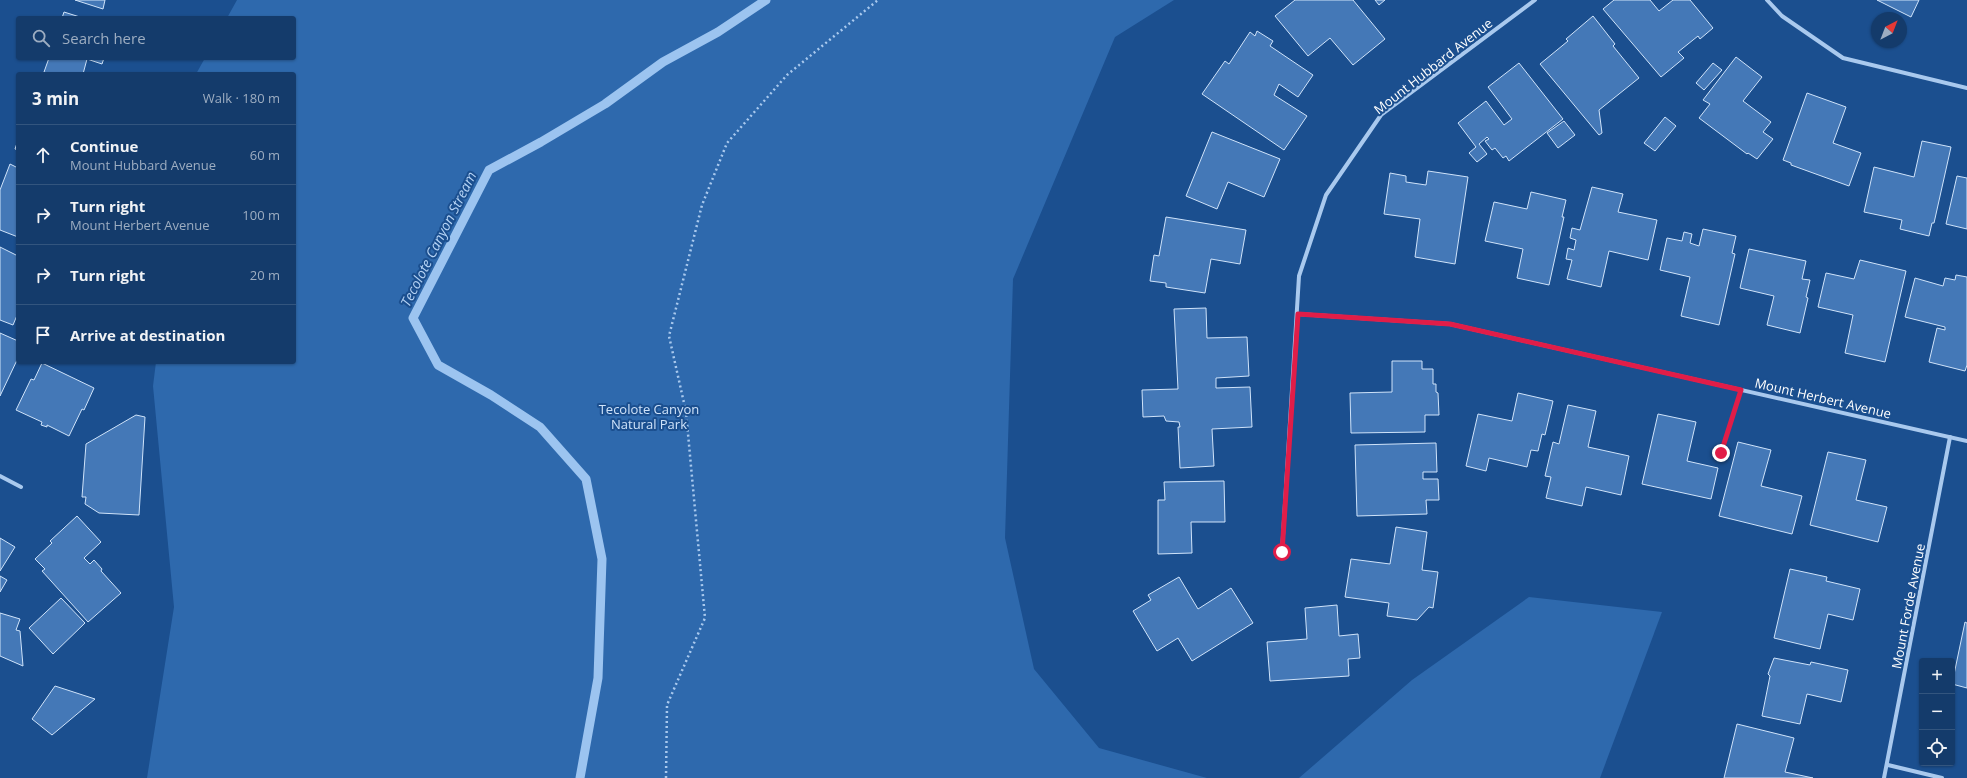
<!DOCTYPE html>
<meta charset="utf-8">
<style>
body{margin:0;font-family:"Open Sans",sans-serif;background:#1d4271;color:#f1f3f6}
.controls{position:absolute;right:12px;bottom:12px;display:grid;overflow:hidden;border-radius:4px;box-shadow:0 1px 3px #0004}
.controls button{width:36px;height:36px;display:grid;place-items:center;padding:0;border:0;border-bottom:1px solid #33557e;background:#143b6b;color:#f1f3f6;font:20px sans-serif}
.compass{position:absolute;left:1871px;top:12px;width:36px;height:36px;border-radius:50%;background:#143b6b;box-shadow:0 1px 3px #0004;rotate:42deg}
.stop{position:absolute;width:12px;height:12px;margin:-9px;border:3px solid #e11d48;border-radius:50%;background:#fff}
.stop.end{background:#e11d48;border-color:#fff;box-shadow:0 1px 4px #0008}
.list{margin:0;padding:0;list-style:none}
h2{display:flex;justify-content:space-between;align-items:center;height:52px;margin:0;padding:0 16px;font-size:17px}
h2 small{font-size:13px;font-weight:400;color:#9dadc1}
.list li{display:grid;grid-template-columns:26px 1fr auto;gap:12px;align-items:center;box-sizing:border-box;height:60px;padding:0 16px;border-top:1px solid #33557e}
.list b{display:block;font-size:15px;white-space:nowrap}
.list p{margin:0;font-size:13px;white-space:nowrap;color:#9dadc1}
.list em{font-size:13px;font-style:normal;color:#9dadc1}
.icon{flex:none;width:22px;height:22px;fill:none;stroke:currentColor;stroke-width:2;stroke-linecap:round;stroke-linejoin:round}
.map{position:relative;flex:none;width:1967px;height:778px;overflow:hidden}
.search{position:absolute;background:#143b6b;box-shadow:0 1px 3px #0004;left:16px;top:16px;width:280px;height:44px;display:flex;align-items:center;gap:10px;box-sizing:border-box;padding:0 14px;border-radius:4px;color:#9dadc1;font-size:15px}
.panel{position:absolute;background:#143b6b;box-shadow:0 1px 3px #0004;left:16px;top:72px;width:280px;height:292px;border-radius:4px}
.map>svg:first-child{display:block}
.green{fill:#2e69ad}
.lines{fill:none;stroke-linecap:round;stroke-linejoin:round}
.stream{stroke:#9cc4f0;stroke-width:9}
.building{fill:#4478b7;stroke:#cfe3fa}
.path{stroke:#a9c9ee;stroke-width:2.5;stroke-dasharray:2 3;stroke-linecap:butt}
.service{stroke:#a9c9ee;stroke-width:3}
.minor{stroke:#a9c9ee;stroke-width:4}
.route{stroke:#e11d48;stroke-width:5}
.labels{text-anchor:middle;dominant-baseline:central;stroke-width:4;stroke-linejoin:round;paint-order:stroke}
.street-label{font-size:13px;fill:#fff;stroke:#1b4f8f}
.park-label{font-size:13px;fill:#cfe3fa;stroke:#1b4f8f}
.water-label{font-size:14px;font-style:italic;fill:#b5d3f5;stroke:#1b4f8f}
</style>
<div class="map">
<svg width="1967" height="778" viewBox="0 0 1967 778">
<rect width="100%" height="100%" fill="#1b4f8f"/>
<g class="green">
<path d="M237 0H1174L1115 37 1013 279 1005 538 1034 669 1099 748 1207 778H147L174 607 153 386 156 362H294V74H196L205 58H294V18H227Z"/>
<path d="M1529 597 1662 612 1600 778H1299L1412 680Z"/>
</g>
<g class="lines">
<path class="stream" d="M580 778 598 678 602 559 586 479 540 427 491 395 438 365 413 318 489 170 541 142 605 104 663 62 718 32 766 0"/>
</g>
<g class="building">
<path d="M75 0H105L103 9Z"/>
<path d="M1295 0H1353L1385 39 1353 65 1330 38 1308 56 1275 16Z"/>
<path d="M1375 0H1385L1379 5Z"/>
<path d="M1614 0H1650L1659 11 1673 0H1690L1713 28 1700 39 1698 36 1678 52 1684 58 1661 77 1603 9Z"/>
<path d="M1877 0H1919L1911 17Z"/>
<path d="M64 12 83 18H62Z"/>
<path d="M1593 16 1615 44 1613 46 1639 78 1599 110 1602 133 1599 135 1540 64 1568 41 1566 39Z"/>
<path d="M1257 31 1273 41 1270 46 1313 75 1298 97 1279 84 1274 95 1307 116 1284 150 1202 94 1225 61 1229 64 1250 32 1255 36Z"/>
<path d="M1736 57 1762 77 1743 101 1771 122 1763 132 1773 139 1757 159 1748 153 1747 154 1699 118 1710 104 1703 100Z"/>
<path d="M49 58H104L102 64 87 59 83 74H51L44 72Z"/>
<path d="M1519 63 1563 119 1509 161 1506 156 1503 158 1495 148 1492 150 1485 141 1489 139 1487 137 1479 144 1487 154 1477 162 1469 153 1476 147 1458 123 1486 101 1504 125 1512 119 1488 87Z"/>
<path d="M1713 63 1722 70 1704 90 1696 83Z"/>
<path d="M1807 93 1846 107 1833 143 1861 153 1849 186 1791 165V163L1783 160Z"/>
<path d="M1665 117 1676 126 1655 151 1644 143Z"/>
<path d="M1564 121 1575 135 1558 148 1547 133Z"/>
<path d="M1212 132 1280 159 1264 197 1228 182 1217 209 1186 196Z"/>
<path d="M18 140V150L15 149Z"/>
<path d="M1922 141 1951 147 1934 223H1932L1929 236 1900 229 1902 220 1864 212 1874 167 1914 177Z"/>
<path d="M10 164 18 168V237L0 230V190Z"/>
<path d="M1428 171 1468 177 1455 264 1415 257 1420 219 1384 214 1390 173 1406 176V182L1426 185Z"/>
<path d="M1957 176 1967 178V229L1946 224Z"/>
<path d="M1592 187 1623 194 1618 212 1657 220 1648 260 1609 251 1601 287 1567 279 1572 260 1566 259 1568 248 1574 250 1576 240 1570 238 1572 228 1580 230Z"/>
<path d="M1531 192 1566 200 1562 217H1564L1549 285 1517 278 1523 249 1485 241 1494 202 1527 209Z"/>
<path d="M1166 217 1246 230 1240 264 1211 259 1205 293 1166 287V283L1150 281 1154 255 1159 256Z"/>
<path d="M1703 229 1736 236 1732 253 1735 254 1719 325 1681 316 1690 277 1660 270 1667 238 1682 241 1684 232 1692 234 1690 243 1699 246Z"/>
<path d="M0 247 18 256V313L13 325 0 320Z"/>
<path d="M1749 249 1806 261 1802 279 1810 280 1806 297 1808 298 1800 333 1767 325 1774 296 1740 288Z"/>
<path d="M1860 260 1906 271 1885 362 1845 353 1853 315 1818 307 1826 273 1854 279Z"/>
<path d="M1956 275 1967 277V365L1965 371 1929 362 1937 328 1945 330V327L1905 317 1915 278 1943 286 1945 278 1955 280Z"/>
<path d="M1206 308 1207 338 1247 337 1249 376 1216 378V388L1250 387 1252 427 1212 429 1214 466 1180 468 1178 427H1180L1179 422 1166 421 1164 416 1143 417 1142 390 1178 389 1174 309Z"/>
<path d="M0 333 18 341V358L0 396Z"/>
<path d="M1392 361H1422V369H1433V384H1436V392L1438 393 1439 415H1425V432L1351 433 1350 393 1392 392Z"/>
<path d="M42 363 94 388 84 410 82 409 69 436 47 425V427L41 425 42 422 16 410 31 379 34 380Z"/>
<path d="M1518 393 1553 401 1545 435 1542 434 1538 451 1531 450 1527 467 1489 458 1486 471 1466 466 1478 414 1512 421Z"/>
<path d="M1568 405 1596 411 1588 447 1629 456 1621 495 1586 487 1582 506 1546 498 1551 477 1545 476 1553 442 1559 444Z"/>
<path d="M1658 414 1696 422 1687 461 1718 468 1711 499 1642 484Z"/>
<path d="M136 415 145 417 139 515 99 513 85 504 86 497H82L86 444Z"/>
<path d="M1738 442 1771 450 1761 486 1802 496 1792 534 1719 516Z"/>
<path d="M1436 443 1437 472H1423V479H1438L1439 500H1426L1427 514 1357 516 1355 445Z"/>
<path d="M1828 452 1866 460 1856 500 1887 507 1878 542 1810 525Z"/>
<path d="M1224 481 1225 522H1191L1192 553 1158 554V500H1165L1164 482Z"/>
<path d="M77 516 101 542 84 558 90 564 94 560 102 569 101 571 121 593 88 622 42 571 45 569 35 559 52 543 50 541Z"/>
<path d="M1396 527 1427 532 1422 570 1438 572 1433 608 1429 607 1417 620 1387 616 1389 603 1345 597 1351 559 1390 564Z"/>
<path d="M0 538 15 547 0 571Z"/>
<path d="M1790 569 1827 577 1826 581 1860 589 1853 620 1828 614 1820 649 1774 638Z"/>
<path d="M0 576 7 580 0 592Z"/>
<path d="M1179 577 1198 609 1231 588 1253 623 1192 661 1178 638 1157 651 1133 611 1151 600 1148 595Z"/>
<path d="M61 598 85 623 53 654 29 628Z"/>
<path d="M1337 605 1339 636 1358 634 1360 658 1348 659 1349 676 1270 681 1267 642 1307 639 1305 608Z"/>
<path d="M0 613 20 619 16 630 20 631 23 666 0 656Z"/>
<path d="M1965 622 1967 623V688L1952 684Z"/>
<path d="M1774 658 1810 665 1811 662 1848 670 1841 702 1807 694 1800 724 1762 716 1770 676 1768 674Z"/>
<path d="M55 686 95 699 52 735 32 719Z"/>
<path d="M1737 724 1794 738 1785 772 1813 778H1724Z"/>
</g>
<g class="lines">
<path class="path" d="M666 778 667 705 705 618 686 412 669 336 702 205 727 143 787 75 878 0"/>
<path class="service" d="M1721 453 1741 390"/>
<g class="minor">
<path d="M1767 0 1782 16 1843 58 1967 88"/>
<path d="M1298 314 1450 324 1967 441"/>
<path d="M0 476 21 487"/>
<path d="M1282 552 1299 276 1326 195 1381 115 1535 0"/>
<path d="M1888 765 1942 778"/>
<path d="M1884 778 1950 437"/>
</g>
</g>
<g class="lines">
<path class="route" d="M1282 552 1298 314 1450 324 1741 390 1721 453"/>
</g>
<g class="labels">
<g class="street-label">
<text transform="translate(1433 66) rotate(-38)">Mount Hubbard Avenue</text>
<text transform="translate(1823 398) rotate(13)">Mount Herbert Avenue</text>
<text transform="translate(1908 606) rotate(-79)">Mount Forde Avenue</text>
</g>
<g class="park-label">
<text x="649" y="409">Tecolote Canyon<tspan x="649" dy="15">Natural Park</tspan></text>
</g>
<g class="water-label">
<text transform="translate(438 239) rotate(-63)">Tecolote Canyon Stream</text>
</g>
</g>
</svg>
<div class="controls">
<button>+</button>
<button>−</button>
<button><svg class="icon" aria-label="locate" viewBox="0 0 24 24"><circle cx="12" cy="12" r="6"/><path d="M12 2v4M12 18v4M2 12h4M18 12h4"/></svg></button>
</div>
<svg class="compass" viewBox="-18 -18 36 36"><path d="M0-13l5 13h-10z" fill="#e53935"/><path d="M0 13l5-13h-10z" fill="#9dadc1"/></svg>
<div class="stop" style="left:1282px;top:552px"></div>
<div class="stop end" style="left:1721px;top:453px"></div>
<div class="search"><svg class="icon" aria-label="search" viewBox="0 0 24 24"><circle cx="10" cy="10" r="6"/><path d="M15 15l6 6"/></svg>Search here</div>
<section class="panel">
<h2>3 min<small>Walk · 180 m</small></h2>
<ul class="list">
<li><svg class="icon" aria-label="ahead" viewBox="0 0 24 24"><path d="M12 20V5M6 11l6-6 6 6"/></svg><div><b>Continue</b><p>Mount Hubbard Avenue</p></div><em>60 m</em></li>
<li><svg class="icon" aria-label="right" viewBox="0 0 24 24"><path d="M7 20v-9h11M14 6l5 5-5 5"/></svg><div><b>Turn right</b><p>Mount Herbert Avenue</p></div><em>100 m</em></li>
<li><svg class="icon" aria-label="right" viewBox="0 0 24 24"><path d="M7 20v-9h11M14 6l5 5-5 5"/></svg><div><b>Turn right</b></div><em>20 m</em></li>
<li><svg class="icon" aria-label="arrive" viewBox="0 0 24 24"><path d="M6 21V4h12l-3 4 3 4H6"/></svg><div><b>Arrive at destination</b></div></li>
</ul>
</section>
</div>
